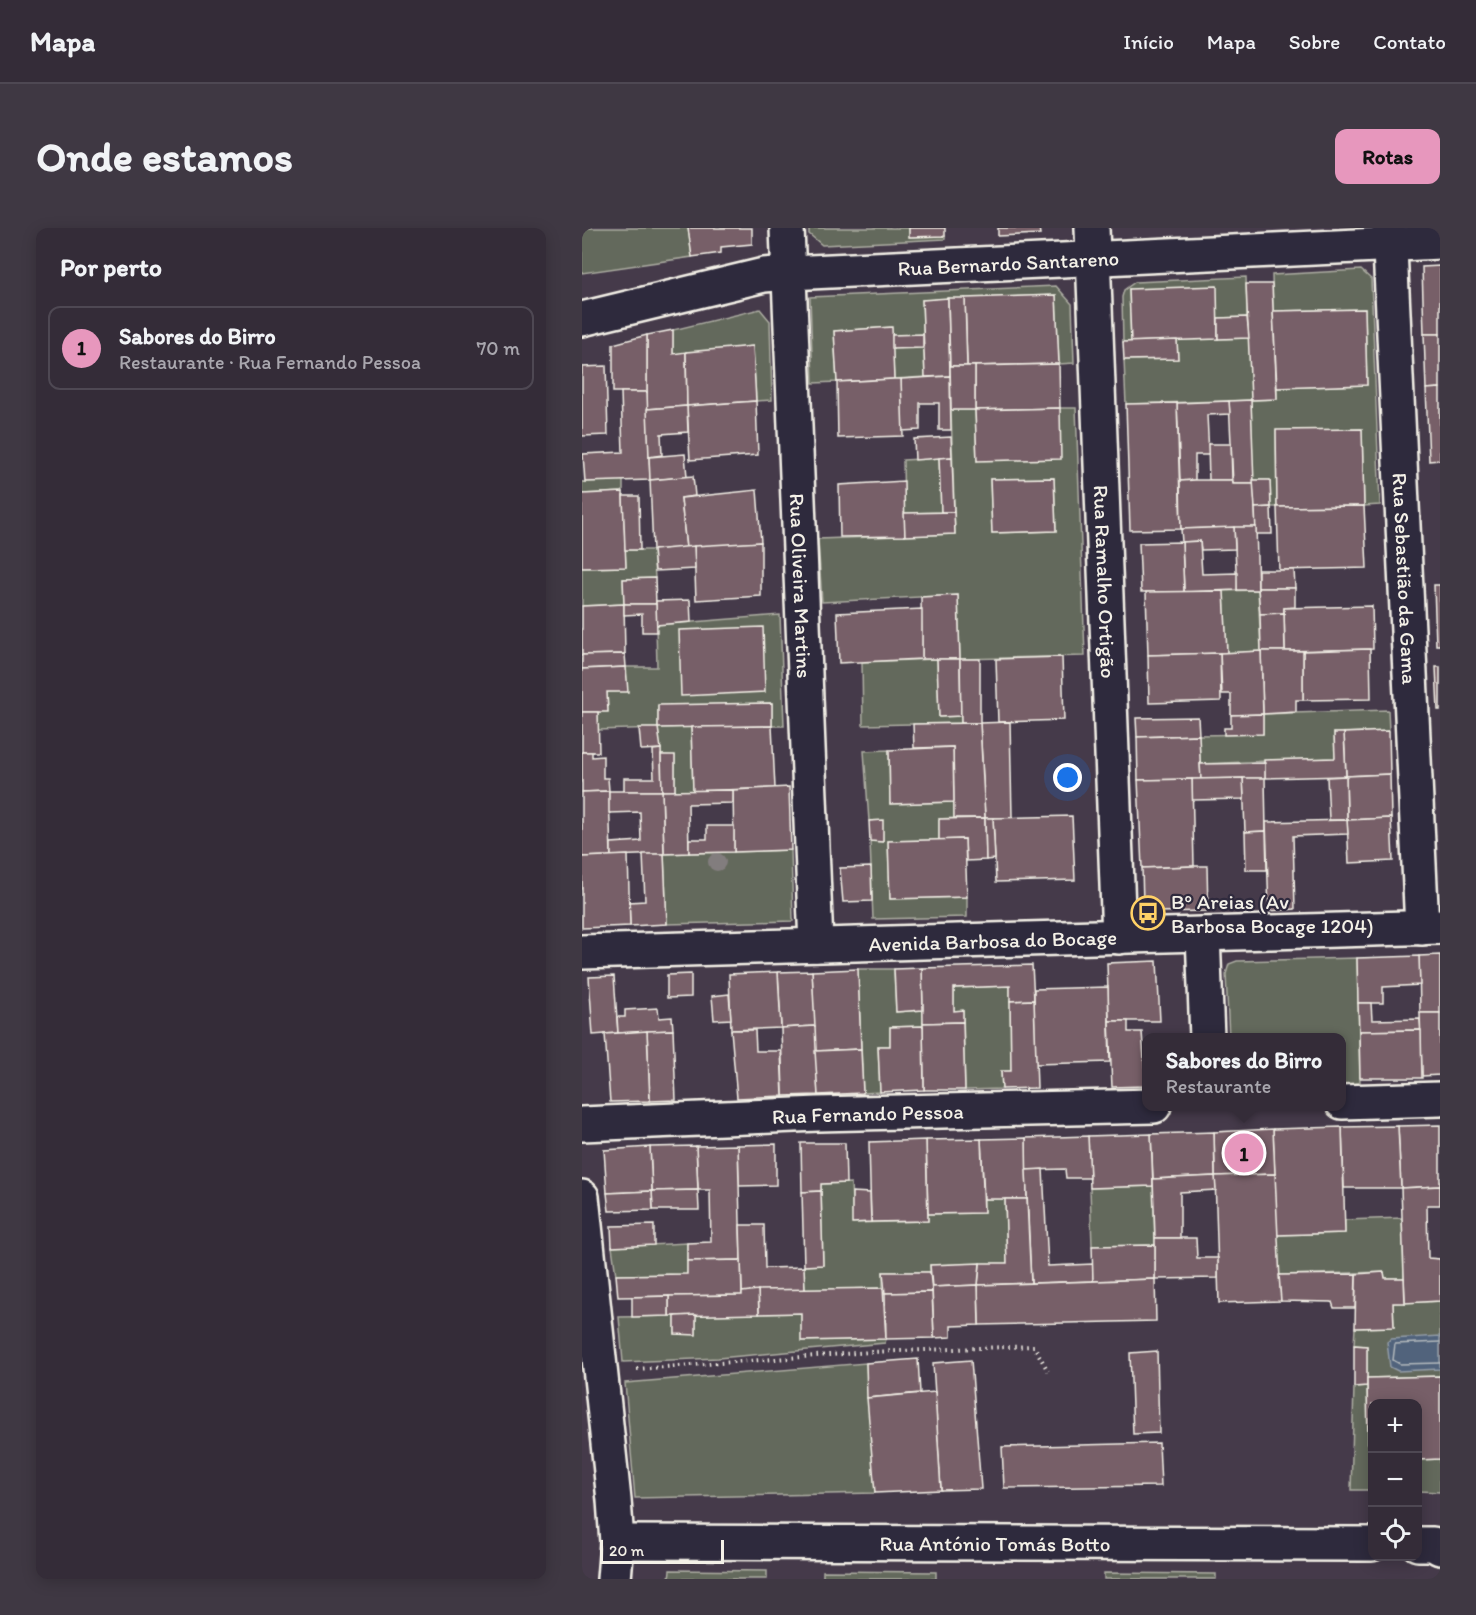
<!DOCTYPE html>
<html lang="pt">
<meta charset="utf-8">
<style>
body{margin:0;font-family:Itim,sans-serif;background:#3f3843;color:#f1f3f6}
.controls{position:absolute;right:18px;bottom:18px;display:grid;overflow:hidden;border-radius:12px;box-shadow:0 3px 15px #0003}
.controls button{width:54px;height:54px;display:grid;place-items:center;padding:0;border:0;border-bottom:2px solid #4e4853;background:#342c38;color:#f1f3f6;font:30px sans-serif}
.scale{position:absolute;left:18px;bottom:15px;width:124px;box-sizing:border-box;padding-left:6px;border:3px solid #f4f1e8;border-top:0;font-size:16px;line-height:21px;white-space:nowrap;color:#f4f1e8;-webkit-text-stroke:4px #2f2a3d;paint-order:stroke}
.you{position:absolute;left:486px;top:550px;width:21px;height:21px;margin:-15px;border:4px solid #fff;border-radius:50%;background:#1a73e8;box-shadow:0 0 0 9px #1a73e833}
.badge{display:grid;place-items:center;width:39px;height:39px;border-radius:50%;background:#e797bd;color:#111;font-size:20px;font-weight:700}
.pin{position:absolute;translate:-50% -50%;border:3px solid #fff;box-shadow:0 2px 6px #0006}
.popup{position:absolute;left:560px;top:805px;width:204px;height:78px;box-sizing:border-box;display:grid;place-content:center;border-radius:12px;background:#342c38;filter:drop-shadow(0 2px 4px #0005);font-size:20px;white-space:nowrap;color:#a9a7ae}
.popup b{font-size:22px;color:#f1f3f6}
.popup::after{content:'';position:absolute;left:50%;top:100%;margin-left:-12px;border:12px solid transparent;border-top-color:#342c38}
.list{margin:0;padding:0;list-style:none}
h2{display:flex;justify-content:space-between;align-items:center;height:78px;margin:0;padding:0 24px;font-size:26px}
h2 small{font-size:20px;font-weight:400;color:#a9a7ae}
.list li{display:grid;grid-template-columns:39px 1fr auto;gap:18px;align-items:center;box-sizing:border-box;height:84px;margin:0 12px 12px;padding:0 12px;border:2px solid #4e4853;border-radius:12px}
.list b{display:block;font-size:22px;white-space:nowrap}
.list p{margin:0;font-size:20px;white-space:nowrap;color:#a9a7ae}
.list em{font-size:20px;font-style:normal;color:#a9a7ae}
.icon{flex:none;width:33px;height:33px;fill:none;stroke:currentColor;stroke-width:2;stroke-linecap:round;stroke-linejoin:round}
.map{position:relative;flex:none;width:858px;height:1351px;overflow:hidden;border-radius:12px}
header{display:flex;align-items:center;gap:36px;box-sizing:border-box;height:84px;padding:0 30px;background:#342c38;border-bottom:2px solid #4e4853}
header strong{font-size:28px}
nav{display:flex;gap:33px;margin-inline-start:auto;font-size:21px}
.intro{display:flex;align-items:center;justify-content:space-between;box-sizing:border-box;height:144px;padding:0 36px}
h1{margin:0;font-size:42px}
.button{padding:15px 27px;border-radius:12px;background:#e797bd;color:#111;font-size:21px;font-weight:700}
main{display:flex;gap:36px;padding:0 36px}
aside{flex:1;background:#342c38;border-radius:12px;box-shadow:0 3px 15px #0003}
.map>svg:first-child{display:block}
.green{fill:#64695b;stroke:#acada2;stroke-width:1.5;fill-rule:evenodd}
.water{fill:#51647c;stroke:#929ca7;stroke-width:1.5}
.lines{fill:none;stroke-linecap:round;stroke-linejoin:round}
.shore{stroke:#b3b9bd;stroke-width:1.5}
.building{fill:#775f67;stroke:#f4f1e8;stroke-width:1.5}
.minor-casing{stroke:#f4f1e8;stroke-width:38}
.path{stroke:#f4f1e8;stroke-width:4;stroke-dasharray:1.5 4.5;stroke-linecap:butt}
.minor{stroke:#2f2a3d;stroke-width:33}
.tree{fill:#827d7e}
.labels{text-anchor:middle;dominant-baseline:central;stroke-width:4.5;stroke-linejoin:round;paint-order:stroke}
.street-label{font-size:21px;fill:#f4f1e8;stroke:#2f2a3d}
.poi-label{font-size:21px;fill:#f4f1e8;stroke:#2f2a3d;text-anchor:start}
</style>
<header>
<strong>Mapa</strong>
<nav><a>Início</a><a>Mapa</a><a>Sobre</a><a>Contato</a></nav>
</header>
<div class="intro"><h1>Onde estamos</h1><a class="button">Rotas</a></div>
<main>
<aside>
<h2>Por perto<small></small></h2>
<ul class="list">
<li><span class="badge">1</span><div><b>Sabores do Birro</b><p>Restaurante · Rua Fernando Pessoa</p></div><em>70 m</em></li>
</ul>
</aside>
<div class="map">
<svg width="858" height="1351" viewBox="0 0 858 1351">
<rect width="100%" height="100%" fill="#453a4a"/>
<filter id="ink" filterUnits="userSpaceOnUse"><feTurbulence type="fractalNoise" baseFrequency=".0167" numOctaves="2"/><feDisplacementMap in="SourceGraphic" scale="12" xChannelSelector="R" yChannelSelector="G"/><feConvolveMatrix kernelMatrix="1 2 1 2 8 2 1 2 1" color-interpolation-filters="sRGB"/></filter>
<g filter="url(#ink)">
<g class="green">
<path d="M0 0H106L110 29 0 45Z"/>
<path d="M227 0H327L328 9 363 8V11L240 17 227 6Z"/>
<path d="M779 42 789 51 798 277 782 278 780 201 694 203 695 279H689L688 252H671L669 172 544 176 542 132 596 131 595 112 667 110 670 172 695 171V160L785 157 783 81 691 83 690 47Z"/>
<path d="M664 49 665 89 636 90 547 61 549 114H541L540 69 542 62 553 54Z"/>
<path d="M474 58 490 76 492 135 477 136 474 67 340 72 343 149 312 151 309 99 252 103 255 154 231 155 228 69Z"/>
<path d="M178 81 188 93 190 172 174 173 171 118 91 126V102Z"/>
<path d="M478 180H494L503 428 378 431 376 367 240 374 236 311 373 306 369 182H393L395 233ZM472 250 474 303 410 305 408 251Z"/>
<path d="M357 230 359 284 322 285 321 232Z"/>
<path d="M41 252V264L0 266V254Z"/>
<path d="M43 322H71L73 350 41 351 42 376 0 378V340L44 339Z"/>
<path d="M676 362 679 423 645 425 642 363Z"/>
<path d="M198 387 202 498H190V475L76 478V500L109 499 111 563H93V528L79 527 76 500 16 502V484L26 483 25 464 45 463 44 439H75L74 397Z"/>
<path d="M355 431 357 489 379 488V495L281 497 280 434Z"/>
<path d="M806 482 807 503 752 505 753 530 618 536 617 507 681 506V486Z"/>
<path d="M307 522 308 576 372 574V590L357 591V612L306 613 308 671 385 669V689L291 691 288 613 301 614 300 593H287L282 523Z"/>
<path d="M209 622 211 693 85 696 82 626Z"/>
<path d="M775 730 778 856H760V810L647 809 644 746 647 736 655 733Z"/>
<path d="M276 741H312L314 784 341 782V798L308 799V818H296L298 864 281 865Z"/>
<path d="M428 758 429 843 419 844 420 861 383 862 381 783H372V760Z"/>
<path d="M269 955 271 995 346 993V986L402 985V971H423L425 1035 348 1037V1044H301V1060L223 1062 222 1038 241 1037 239 956Z"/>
<path d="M571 958 573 1017 510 1018 508 960Z"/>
<path d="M820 990 822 1050H803L802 1044 697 1047 695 1007 763 1005V992Z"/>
<path d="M105 1015V1046L34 1047 30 1019Z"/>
<path d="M858 1073V1148L785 1150V1118L772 1117 773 1100 812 1099 811 1075Z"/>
<path d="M219 1085 220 1113 304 1111 303 1115 136 1130 41 1134 37 1089 93 1088V1106H114V1087Z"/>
<path d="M284 1135 293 1265 53 1270 43 1155Z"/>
<path d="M785 1158 786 1215H790V1262H769L772 1159Z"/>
<path d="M858 1231V1264L836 1263V1232Z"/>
<path d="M88 1342 185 1343V1351H87Z"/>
<path d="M241 1343 354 1344V1351H241Z"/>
<path d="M522 1345 634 1346V1351H522Z"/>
</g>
<path class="water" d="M858 1108V1141L816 1143 808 1139 805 1114 809 1111Z"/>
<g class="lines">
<path class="shore" d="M858 1114 813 1116 811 1132 818 1136 858 1135"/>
</g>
<g class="building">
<path d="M106 0H170V16L139 19V25L110 29Z"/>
<path d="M327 0H363V8L327 9Z"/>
<path d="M416 0H457L458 6 416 8Z"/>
<path d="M858 38V106H842L840 39Z"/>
<path d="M664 56H690L695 171 669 172Z"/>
<path d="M635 58 636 111 549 114 547 61Z"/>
<path d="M474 67 477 136 385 138 383 70Z"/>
<path d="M366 70 368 148 343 149 340 72Z"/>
<path d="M366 70H383L385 138H368Z"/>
<path d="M783 81 785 157 695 160 691 83Z"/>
<path d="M665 89 667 110 636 111V90Z"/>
<path d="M310 99 312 151 255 154 252 103Z"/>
<path d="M91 102V126L104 124 105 178 65 181V107Z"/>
<path d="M341 106V120L310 121V107Z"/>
<path d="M842 106H858V160L844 161Z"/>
<path d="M65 107V164H31V116Z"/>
<path d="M595 112 596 131 542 132 541 114Z"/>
<path d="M171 118 174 173 105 178 104 124Z"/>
<path d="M477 136 478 180 393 182V138Z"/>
<path d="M24 138 26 207 0 208V139Z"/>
<path d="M368 138H393V182H369Z"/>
<path d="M368 148 369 202H357V175H338V202L320 203 319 151Z"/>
<path d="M312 151H319L321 208 256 210 255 154Z"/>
<path d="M858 160V232L847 233 844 161Z"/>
<path d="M39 164H65L68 252 3 254 1 226 41 224Z"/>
<path d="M669 172 672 256H651L647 173Z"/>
<path d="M174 173 176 227 108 232 105 178Z"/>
<path d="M647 173 648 186 625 187 627 227H613V252L598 253 595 175Z"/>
<path d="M595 175 599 301 548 302 544 176Z"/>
<path d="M105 178 106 204 79 206 80 227 67 229 65 181Z"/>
<path d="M478 180 479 231 395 233 393 182Z"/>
<path d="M780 201 782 278 695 279 694 202Z"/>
<path d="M369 209 370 229 333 232 332 211Z"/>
<path d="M626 216H649L650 252H627Z"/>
<path d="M103 226 105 249 68 252 67 229Z"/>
<path d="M370 229 372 284H359L357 230Z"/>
<path d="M111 248 113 268 99 270 104 320 71 322 68 252Z"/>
<path d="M472 250 474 303 410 305 408 251Z"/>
<path d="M613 252H650L651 256H672L674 299 599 301 598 253Z"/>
<path d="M671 252H688L689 279 673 280Z"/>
<path d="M322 253 323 308 258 309 257 257Z"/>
<path d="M175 262 179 314 104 320 99 270Z"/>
<path d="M41 264 44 339 0 340V266Z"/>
<path d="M41 268H57L58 322H43Z"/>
<path d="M782 278 785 340 697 342 695 279Z"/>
<path d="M689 279 690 306H674L673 280Z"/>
<path d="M372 284 373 306 323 308 322 285Z"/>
<path d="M652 299H674L676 362H655Z"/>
<path d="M652 299 653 321 619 322 618 313 600 314 599 301Z"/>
<path d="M618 313 620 346 655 345V362L602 364 600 314Z"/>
<path d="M179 314V368L114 372 112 318Z"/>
<path d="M600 314 602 364H559L557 315Z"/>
<path d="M112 318 113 341 73 343 71 322Z"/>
<path d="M676 342H712L713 360H676Z"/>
<path d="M73 350 74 376H42L41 351Z"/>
<path d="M852 357H858V417H854Z"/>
<path d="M676 360H713V379L702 380V385L678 386Z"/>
<path d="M642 363 645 425 566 427 564 364Z"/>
<path d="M376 367 378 431H340L339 369Z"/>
<path d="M108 372 109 394 74 397V373Z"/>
<path d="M42 376 43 426 0 427V378Z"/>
<path d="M42 376H74L75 404H60V386L42 387Z"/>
<path d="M790 378 791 421 703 423 702 380Z"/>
<path d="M340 381V431L257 435 255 385Z"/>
<path d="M702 385 703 423H679L678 386Z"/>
<path d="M181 399 183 464 99 468 97 402Z"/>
<path d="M788 421 789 471 721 472V423Z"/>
<path d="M679 423H721V472H714V484L681 486Z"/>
<path d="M679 423 681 486 649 487V466H640L638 425Z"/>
<path d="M638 425 639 473 567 475 566 427Z"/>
<path d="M43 426 44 439 0 441V427Z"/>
<path d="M480 429 482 492 416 494 414 431Z"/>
<path d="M355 431H378L379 488 357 489Z"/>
<path d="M378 431H398V495H379Z"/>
<path d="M44 439 46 464H25L26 484H0V441Z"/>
<path d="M854 439H858V482H856Z"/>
<path d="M190 475V498L76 500V477Z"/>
<path d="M0 484H16L17 524H0Z"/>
<path d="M681 486V506L642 507V500H649V487Z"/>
<path d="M616 489 617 507 555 509 554 490Z"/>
<path d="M428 494 430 590H403L398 495Z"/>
<path d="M398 495 403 590H372L371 519 332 520 331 496Z"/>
<path d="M190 498 193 560 111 563 109 499Z"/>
<path d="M57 500H76L79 521 59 522Z"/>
<path d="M807 503 808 546 764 548 762 505Z"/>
<path d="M752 505H762L764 548 683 550 682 532 753 530Z"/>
<path d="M617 507 619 551 556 552 555 509Z"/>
<path d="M371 519 372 574 308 576 307 522Z"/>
<path d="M79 521 80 563H42V550H72L71 522Z"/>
<path d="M0 524H10V529L21 528V550H26L27 563 0 564Z"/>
<path d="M79 527H93V563H80Z"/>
<path d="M683 535V550L619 551 618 536Z"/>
<path d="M808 546 809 590 765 592 764 548Z"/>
<path d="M764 548 765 592H747L745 549Z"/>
<path d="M661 550H683L684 603 663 604Z"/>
<path d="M661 550 662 571 610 572V551Z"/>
<path d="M610 551 612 638 560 640 556 552Z"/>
<path d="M207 559 209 622 152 624 151 562Z"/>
<path d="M151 562V575L106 576 107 625 82 626 80 563Z"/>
<path d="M27 563 29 628 0 629V564Z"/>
<path d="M27 563H80L82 626 29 628V615L59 613 58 584 27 585Z"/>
<path d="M490 588 493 652 414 654 411 590Z"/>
<path d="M403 590 404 632 384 633 383 611 357 612V591Z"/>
<path d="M403 590H411L413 631 404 632Z"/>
<path d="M809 590 811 633 767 635 765 592Z"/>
<path d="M301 592V614L288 613 287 593Z"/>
<path d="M765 592 766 606 711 608 713 681 687 683 684 594Z"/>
<path d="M125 598H152V624L107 625V611H125Z"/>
<path d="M684 603 685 642H664L663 604Z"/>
<path d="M383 611 385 669 308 671 306 613Z"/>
<path d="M61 626H82L85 696 48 698 47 674 63 673Z"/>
<path d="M46 627 48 698 0 700V629Z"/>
<path d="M612 638H625L626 683 573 684 561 674 560 640Z"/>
<path d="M289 639 290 673 261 674 258 640Z"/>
<path d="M858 727V785H838L837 728Z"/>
<path d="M837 728 838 757 801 759V775H776L775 730Z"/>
<path d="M575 733 578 793H527L525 735Z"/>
<path d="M450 737 452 772 428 773V758L372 760V783L381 782V794L341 795 340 740Z"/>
<path d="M340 740 341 782 314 784 312 741Z"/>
<path d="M276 741 279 821 233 823 230 743Z"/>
<path d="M230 743 233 798 199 800 196 744Z"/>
<path d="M196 744 199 800 149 802 147 746Z"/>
<path d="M109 746V769L85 770V747Z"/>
<path d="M32 748 36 805 11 807 7 749Z"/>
<path d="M526 759 528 834 453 836 452 761Z"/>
<path d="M147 766 149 791 132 792 130 768Z"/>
<path d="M452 772 455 860 420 861 419 843H429L428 773Z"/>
<path d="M776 775H789L790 792 838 791 839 802 777 803Z"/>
<path d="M76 780 77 790 90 789 91 802 36 805 35 789H43V782Z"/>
<path d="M838 785H858V847L840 848Z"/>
<path d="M527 793H546V804H560L564 858 530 859Z"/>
<path d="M381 794 383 862H342L341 795Z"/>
<path d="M233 798 236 867 201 868 199 800Z"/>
<path d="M341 798 342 862 298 864 296 818H308V799Z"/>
<path d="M91 802 94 872 68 873 65 803Z"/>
<path d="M149 802H173L174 823H199L201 868 155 870Z"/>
<path d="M839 802 840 850H778L777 803Z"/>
<path d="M65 803 68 873 28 874 23 806Z"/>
<path d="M279 821 281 865 236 867 233 823Z"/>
<path d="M858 897V958L819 960 816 898Z"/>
<path d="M816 898 819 960H762L760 899Z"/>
<path d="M760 899 763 1005 695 1007 691 901Z"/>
<path d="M691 901 693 946 633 948 632 904Z"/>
<path d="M632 904 633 948 571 951 569 906Z"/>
<path d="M569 906 571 958 508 960 506 908Z"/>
<path d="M506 908 508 950H484L483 941 444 942V910Z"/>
<path d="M444 910 445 971H402L399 911Z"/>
<path d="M399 911 402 985 346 986 344 912Z"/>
<path d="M344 912 346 993 289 994 287 914Z"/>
<path d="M219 915H263L264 955 239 956V963L220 964Z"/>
<path d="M194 916V957L157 958 156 917Z"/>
<path d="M156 917 159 1032 105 1033V1015L129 1014 128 962H116L114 918Z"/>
<path d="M114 918 116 962 70 963 68 919Z"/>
<path d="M68 919 70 963 25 965 22 922Z"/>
<path d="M461 941 466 1038 511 1036V1053L449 1055 444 942Z"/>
<path d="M693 946 699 1073 637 1075 633 948Z"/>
<path d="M633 948 634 962 598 964V1010H573L571 951Z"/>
<path d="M858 958V977H845L846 1030 858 1031V1073L823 1075 819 960Z"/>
<path d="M116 962 117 982H71L70 963Z"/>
<path d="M70 963 71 982 27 983 25 965Z"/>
<path d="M239 963 241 1037 222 1038 220 964Z"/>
<path d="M270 964 288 965 289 994 270 995Z"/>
<path d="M423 971H445L449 1055 396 1057 398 1035H425Z"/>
<path d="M72 997V1017L30 1019 29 998Z"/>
<path d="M158 997H182L183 1040 222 1039 223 1062 160 1064Z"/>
<path d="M573 1010H614L615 1030H636V1050L573 1051Z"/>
<path d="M573 1017V1051L511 1053 510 1018Z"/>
<path d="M159 1032 160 1067 36 1069 34 1047 105 1046V1033Z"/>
<path d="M398 1035 396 1057 350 1059 348 1037Z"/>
<path d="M301 1044H348L350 1064 303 1065Z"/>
<path d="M802 1044 803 1050H822L823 1075H811L812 1099 773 1100 774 1046Z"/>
<path d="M774 1046 773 1080H752L750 1074 699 1073 697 1047Z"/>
<path d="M573 1051 574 1093 397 1097 396 1057Z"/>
<path d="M396 1057 397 1097 369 1098V1109L352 1110 350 1059Z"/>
<path d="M301 1060 304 1111 219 1113V1085L177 1086 176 1062Z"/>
<path d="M176 1062 177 1086 87 1088V1068L160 1067V1064Z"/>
<path d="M350 1064 352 1110 304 1111 303 1065Z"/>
<path d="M87 1068V1088L50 1089V1069Z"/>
<path d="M114 1087V1107L93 1106V1088Z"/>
<path d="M772 1117 785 1118V1158L772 1159Z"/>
<path d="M575 1123 577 1205 551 1206 548 1125Z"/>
<path d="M336 1131 338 1165 285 1170 284 1135Z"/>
<path d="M389 1132 399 1261 359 1262 351 1135Z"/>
<path d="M858 1148V1231L836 1232V1176H790V1215H786L785 1150Z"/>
<path d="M353 1164 359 1262 293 1265 285 1170Z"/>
<path d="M577 1215 579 1258 422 1260 420 1219Z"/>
</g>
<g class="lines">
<defs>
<g id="minor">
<path id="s1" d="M205 0 234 717"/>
<path id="s2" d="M510 0 537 709"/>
<path id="s3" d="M807 0 840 700"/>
<path id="s4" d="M0 91 182 47 207 45 858 14"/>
<path d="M621 706 625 810"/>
<path id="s5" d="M0 724 858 699"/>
<path d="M760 874 858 871"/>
<path id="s6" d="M0 896 236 886 572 878"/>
<path d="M0 969 32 1272 35 1314 32 1351"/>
<path id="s7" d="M35 1314 790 1316"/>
<path d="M836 1316H851L858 1320"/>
</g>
</defs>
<use href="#minor" class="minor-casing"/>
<path class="path" d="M55 1141 289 1124 452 1118 466 1143"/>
<use href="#minor" class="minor"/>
</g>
<circle class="tree" cx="135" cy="634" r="9"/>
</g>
<defs>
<symbol id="bus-ring" viewBox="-11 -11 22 22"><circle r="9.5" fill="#2f2a3d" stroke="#ffd166" stroke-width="1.5"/><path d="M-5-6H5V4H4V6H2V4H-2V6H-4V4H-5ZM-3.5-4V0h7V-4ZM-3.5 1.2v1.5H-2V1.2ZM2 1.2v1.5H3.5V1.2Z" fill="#ffd166"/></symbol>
</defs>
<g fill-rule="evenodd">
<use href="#bus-ring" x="547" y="666" width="38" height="38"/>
</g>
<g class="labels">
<g class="street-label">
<text stroke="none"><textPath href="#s4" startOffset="432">Rua Bernardo Santareno</textPath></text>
<text stroke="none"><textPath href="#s3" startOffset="351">Rua Sebastião da Gama</textPath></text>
<text stroke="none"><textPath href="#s2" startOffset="354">Rua Ramalho Ortigão</textPath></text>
<text stroke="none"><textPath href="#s1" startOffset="358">Rua Oliveira Martins</textPath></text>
<text stroke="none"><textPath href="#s5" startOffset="411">Avenida Barbosa do Bocage</textPath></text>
<text stroke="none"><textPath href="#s6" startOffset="286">Rua Fernando Pessoa</textPath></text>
<text stroke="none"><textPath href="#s7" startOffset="378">Rua António Tomás Botto</textPath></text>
</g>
<g class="poi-label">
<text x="589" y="673">Bº Areias (Av<tspan x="589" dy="24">Barbosa Bocage 1204)</tspan></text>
</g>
</g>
</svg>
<div class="controls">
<button>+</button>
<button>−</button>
<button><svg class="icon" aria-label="locate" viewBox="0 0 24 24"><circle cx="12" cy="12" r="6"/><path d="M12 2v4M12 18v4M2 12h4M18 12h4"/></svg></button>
</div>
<div class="scale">20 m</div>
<div class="you"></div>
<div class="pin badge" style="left:662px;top:925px">1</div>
<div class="popup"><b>Sabores do Birro</b>Restaurante</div>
</div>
</main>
